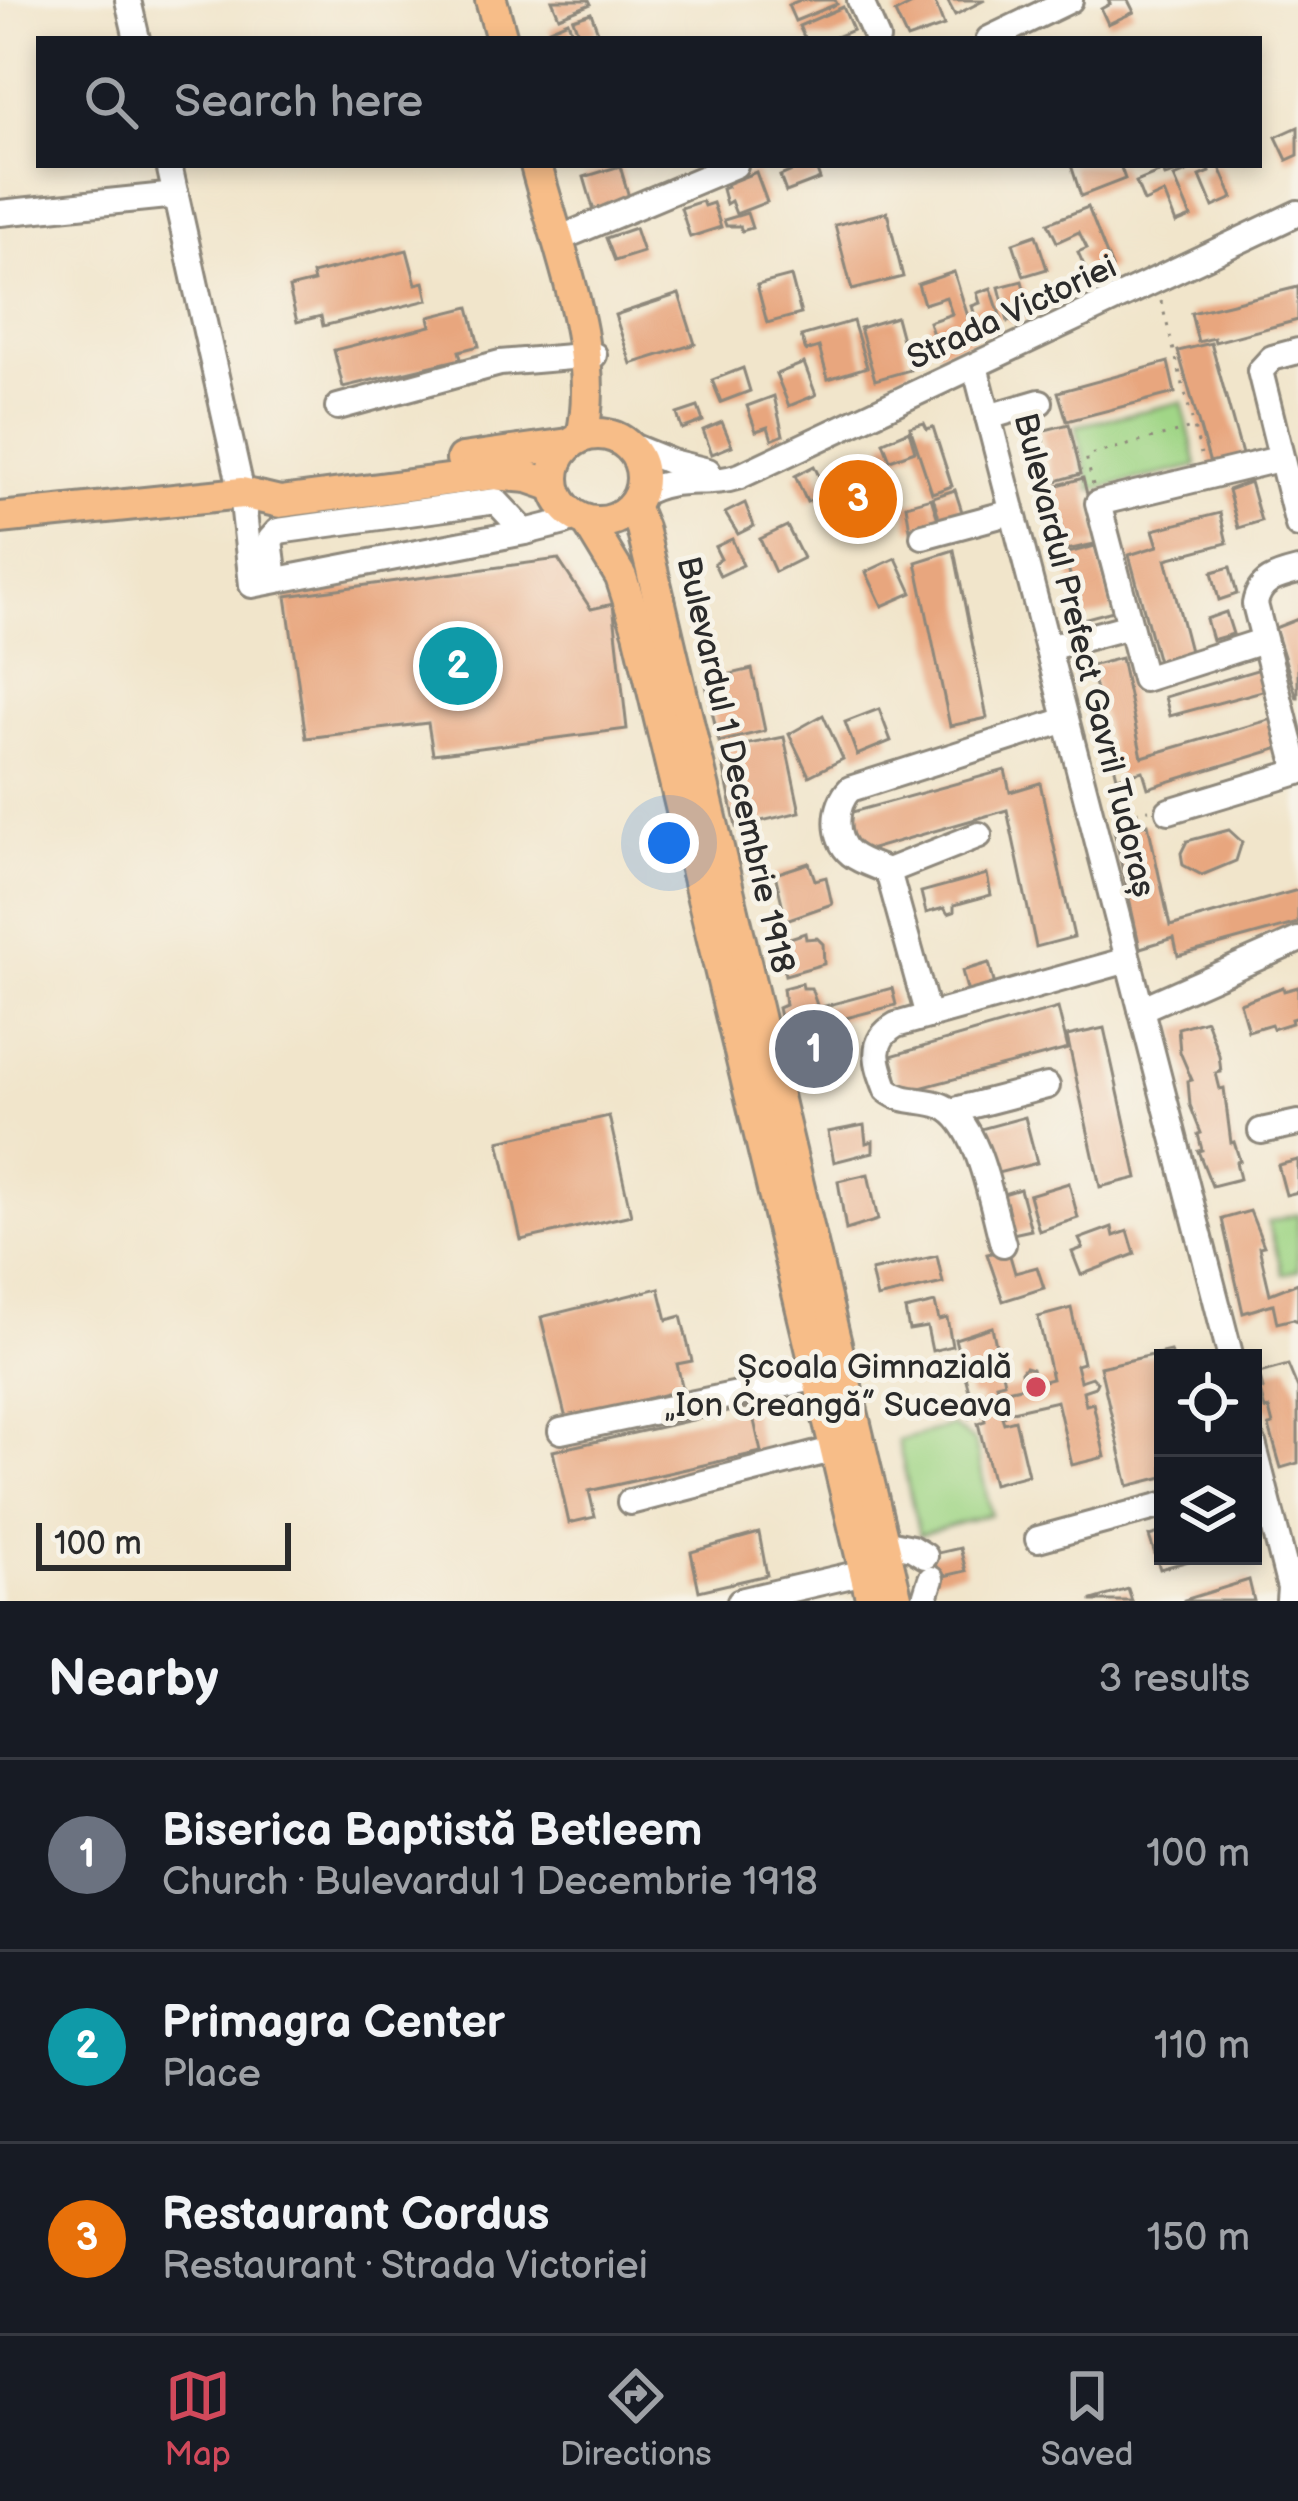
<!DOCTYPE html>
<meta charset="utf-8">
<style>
body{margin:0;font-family:"Balsamiq Sans",sans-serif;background:#242831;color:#f1f3f6}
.controls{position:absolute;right:36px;bottom:36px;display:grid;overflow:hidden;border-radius:0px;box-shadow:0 6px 18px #0003}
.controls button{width:108px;height:108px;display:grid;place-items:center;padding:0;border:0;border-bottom:3px solid #363941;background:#171b24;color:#f1f3f6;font:60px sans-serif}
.scale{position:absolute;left:36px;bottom:30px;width:255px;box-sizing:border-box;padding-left:12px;border:6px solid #2b2b2b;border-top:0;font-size:33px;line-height:42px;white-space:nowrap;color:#2b2b2b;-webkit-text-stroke:9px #f7f3e8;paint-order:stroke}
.you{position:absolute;left:669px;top:843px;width:42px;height:42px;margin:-30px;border:9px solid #fff;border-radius:50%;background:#1a73e8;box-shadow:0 0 0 18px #1a73e833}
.badge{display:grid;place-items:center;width:78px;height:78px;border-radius:50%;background:#d1495b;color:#fff;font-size:39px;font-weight:700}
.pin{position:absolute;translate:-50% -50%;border:6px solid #fff;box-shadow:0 3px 12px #0006}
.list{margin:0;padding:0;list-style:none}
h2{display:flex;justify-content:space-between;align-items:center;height:156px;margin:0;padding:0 48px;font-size:51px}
h2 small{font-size:39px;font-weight:400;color:#9ea1a6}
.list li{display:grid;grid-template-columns:78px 1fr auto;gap:36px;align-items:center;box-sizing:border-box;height:192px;padding:0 48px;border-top:3px solid #363941}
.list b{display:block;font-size:45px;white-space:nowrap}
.list p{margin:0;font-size:39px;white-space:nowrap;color:#9ea1a6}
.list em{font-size:39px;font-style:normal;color:#9ea1a6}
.icon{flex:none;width:66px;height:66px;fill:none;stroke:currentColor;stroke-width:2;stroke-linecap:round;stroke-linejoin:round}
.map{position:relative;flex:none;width:1298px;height:1601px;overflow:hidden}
.search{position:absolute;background:#171b24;box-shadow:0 6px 18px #0003;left:36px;right:36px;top:36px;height:132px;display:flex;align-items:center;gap:30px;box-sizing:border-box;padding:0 42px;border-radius:0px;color:#9ea1a6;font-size:45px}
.sheet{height:732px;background:#171b24}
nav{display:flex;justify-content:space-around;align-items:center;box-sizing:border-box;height:168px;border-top:3px solid #363941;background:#171b24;font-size:33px;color:#9ea1a6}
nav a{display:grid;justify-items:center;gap:6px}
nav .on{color:#d1495b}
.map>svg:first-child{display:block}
.green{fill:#a1d687;stroke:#668059;stroke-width:3}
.building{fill:#e8a67e}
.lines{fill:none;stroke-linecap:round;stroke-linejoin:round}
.minor-casing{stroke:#8e887b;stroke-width:30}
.major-casing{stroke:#8e887b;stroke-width:36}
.path{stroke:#8e887b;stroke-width:3;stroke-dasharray:3 9;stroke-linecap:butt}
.minor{stroke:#fff;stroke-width:24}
.major{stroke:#f7bd88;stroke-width:30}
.poi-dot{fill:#d1495b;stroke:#f7f3e8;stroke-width:4.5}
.labels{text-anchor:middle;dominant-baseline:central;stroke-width:10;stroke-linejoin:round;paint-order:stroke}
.street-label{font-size:33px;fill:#2b2b2b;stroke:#f7f3e8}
.poi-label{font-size:33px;fill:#2b2b2b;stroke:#f7f3e8;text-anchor:end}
</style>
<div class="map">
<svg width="1298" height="1601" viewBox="0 0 1298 1601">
<rect width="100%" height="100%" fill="#f7f3e8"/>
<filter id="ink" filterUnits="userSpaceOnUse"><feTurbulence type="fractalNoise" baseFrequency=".00833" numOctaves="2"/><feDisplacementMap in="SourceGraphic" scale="24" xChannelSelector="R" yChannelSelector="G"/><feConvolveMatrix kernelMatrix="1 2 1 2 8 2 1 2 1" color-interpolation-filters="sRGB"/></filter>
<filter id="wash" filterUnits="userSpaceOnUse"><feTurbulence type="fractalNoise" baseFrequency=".004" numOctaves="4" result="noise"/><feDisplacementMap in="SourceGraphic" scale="48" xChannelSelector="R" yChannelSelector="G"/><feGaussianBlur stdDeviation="2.7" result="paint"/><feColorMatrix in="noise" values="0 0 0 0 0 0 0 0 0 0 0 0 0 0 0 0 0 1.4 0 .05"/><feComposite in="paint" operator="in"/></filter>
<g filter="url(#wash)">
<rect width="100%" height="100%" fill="#f1e5cb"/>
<g class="green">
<path d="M1182 402 1197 466 1091 490 1076 426Z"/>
<path d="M1298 1214V1270L1283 1274 1268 1222Z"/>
<path d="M952 1426 975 1442 991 1514 919 1535 898 1441Z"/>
</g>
<g id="blocks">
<g class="building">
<path d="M552 0H589L591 4 559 17Z"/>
<path d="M800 0H835L837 4 795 21 788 5Z"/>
<path d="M934 0 944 26 907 39 895 13 920 0Z"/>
<path d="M947 0H985L955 15Z"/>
<path d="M1108 0H1128L1134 12 1108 24 1101 9 1110 4Z"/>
<path d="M843 7 853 30 831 39H805L799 26Z"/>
<path d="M591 13 598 32 580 38 573 19Z"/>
<path d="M568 21 575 39H553L549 29Z"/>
<path d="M1298 127V155L1287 160 1276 137Z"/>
<path d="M790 165H815L820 179 786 192 780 176 792 171Z"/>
<path d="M1071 165H1120L1125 179 1081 196Z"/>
<path d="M1171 165H1203L1174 177 1191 217 1176 223 1164 193 1144 202 1136 182 1163 171 1165 176 1174 173Z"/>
<path d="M1208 165H1219L1233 198 1213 207 1200 176 1210 172Z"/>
<path d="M620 166 629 197 594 211 584 177Z"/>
<path d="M756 172 767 202 736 214 731 201 726 204 722 189 727 187 726 184Z"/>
<path d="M702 201 704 206 713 203 721 227 690 237 681 208Z"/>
<path d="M1088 207 1112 268 1090 279 1078 252 1087 248 1079 232 1057 242 1048 223Z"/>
<path d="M887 212 903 277 852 290 835 225Z"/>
<path d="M747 213 752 228 742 231 740 226H726L724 220Z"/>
<path d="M635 228 643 252 615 261 606 238Z"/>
<path d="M1036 235 1047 269 1024 276 1013 243Z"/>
<path d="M407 250 416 284 424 282 428 300 323 326 321 316 297 322 289 288 314 282 312 274Z"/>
<path d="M954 272 975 339 938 351 929 322 952 314 946 297 924 304 918 284Z"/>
<path d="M791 276 801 314 767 323 757 285Z"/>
<path d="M1022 281 1031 316 1008 322 999 287Z"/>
<path d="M1298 287V320L1215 342 1214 338 1198 342 1191 313Z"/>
<path d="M991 288 1001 318 978 326 972 306 980 303 977 293Z"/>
<path d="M679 294 695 344 631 364 615 315Z"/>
<path d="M469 307 479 346 459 351 461 359 343 387 334 350 431 326 429 317Z"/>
<path d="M896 317 910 370 875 380 860 328Z"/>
<path d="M853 321 867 367 828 379 819 347 806 351 801 336Z"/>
<path d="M1211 343 1245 465 1213 474 1178 351Z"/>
<path d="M1168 362 1175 393 1067 421 1058 392Z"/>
<path d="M804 363 816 395 789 406 776 374Z"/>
<path d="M743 368 750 391 721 402 712 380Z"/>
<path d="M774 396 783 435 772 440 768 427 756 431 747 406Z"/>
<path d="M698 407 703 421 682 429 677 414Z"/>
<path d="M722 422 732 446 712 454 703 430Z"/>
<path d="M924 423 927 429 933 427 952 486 932 493 910 427Z"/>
<path d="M1069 424 1081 474 1053 482 1041 431Z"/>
<path d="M909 431 915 451 890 460 883 442Z"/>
<path d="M814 466 827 492 807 502 795 476Z"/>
<path d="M863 468 885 515 853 530 831 483Z"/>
<path d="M1083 478 1099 543 1067 550 1051 487Z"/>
<path d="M1250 482 1261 521 1238 528 1228 490Z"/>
<path d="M955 490 964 518 941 525 933 497Z"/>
<path d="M931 498 938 519 910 530 906 505Z"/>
<path d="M745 503 754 526 738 534 725 513Z"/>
<path d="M1220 513 1227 543 1166 559 1190 651 1158 662 1129 555 1158 546 1153 530Z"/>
<path d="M787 526 803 558 775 572 760 539Z"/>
<path d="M732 539 743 565 720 576 714 563 721 559 715 547Z"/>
<path d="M1095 546 1113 611 1083 619 1064 554Z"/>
<path d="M954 550 987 718 950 726 916 562Z"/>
<path d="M896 558 912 593 882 606 866 572Z"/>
<path d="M558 559 591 609 613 604 627 729 433 754 428 723 306 738 286 596Z"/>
<path d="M1230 567 1237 594 1219 600 1212 572Z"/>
<path d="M1226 612 1233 634 1212 640 1206 619Z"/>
<path d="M1298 619V698H1297L1275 628Z"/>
<path d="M1121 658 1142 757 1272 719 1280 748 1148 788 1143 771 1117 777 1090 666Z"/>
<path d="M752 669 765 731 719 742 705 680Z"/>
<path d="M1260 669 1266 690 1170 716 1165 697Z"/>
<path d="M879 709 891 741 857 755 845 722Z"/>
<path d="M823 715 843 759 809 776 789 734Z"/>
<path d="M784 737 800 812 736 827 720 750Z"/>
<path d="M1005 770 1010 792 1040 783 1074 937 1036 947 1007 810 855 854 845 814Z"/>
<path d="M1148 824 1170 926 1298 890V923L1178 956 1174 938 1140 948 1114 831Z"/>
<path d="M1229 830 1242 842 1236 861 1202 875 1183 865 1181 853 1187 841Z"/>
<path d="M809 863 815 880 826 877 832 904 786 920 775 874Z"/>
<path d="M987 874 991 895 954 905V912L948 914 944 908 926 913 921 892Z"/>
<path d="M805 933 806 939 817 938 823 944 824 964 785 975 780 949 785 947 784 940Z"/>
<path d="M989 963 995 986 968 993 962 971Z"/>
<path d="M802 983 803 988H811L818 1008 892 988 896 1005 796 1031 792 1019 781 1021 778 1008 785 1005 783 988Z"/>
<path d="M1283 987 1284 991 1298 987V1017L1291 1019 1292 1023 1273 1029 1271 1024 1248 1031 1240 1003Z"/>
<path d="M1058 1008 1068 1049 901 1093 891 1056Z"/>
<path d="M1206 1020 1219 1055 1221 1072 1216 1073 1220 1089 1224 1088 1231 1143 1234 1142 1240 1161 1236 1162 1240 1179 1212 1186 1198 1151 1202 1150 1198 1134 1201 1133 1190 1105 1188 1081 1192 1080 1180 1052 1178 1028Z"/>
<path d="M836 1026 845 1058 793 1072 783 1039Z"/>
<path d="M1104 1028 1137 1178 1100 1187 1067 1036Z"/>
<path d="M609 1116 631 1215 521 1240 499 1141Z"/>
<path d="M1025 1117 1037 1163 990 1175 977 1130Z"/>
<path d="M864 1125 866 1143 873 1141V1152L834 1162 828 1132Z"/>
<path d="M1298 1160V1192L1286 1195 1278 1165Z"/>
<path d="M868 1174 878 1220 846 1230 838 1181Z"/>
<path d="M1069 1183 1078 1218 1039 1231 1029 1195Z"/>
<path d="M1020 1189 1031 1230 1008 1235 997 1196Z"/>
<path d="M1250 1211 1264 1246 1259 1247 1270 1294 1298 1283V1321L1293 1319 1277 1323 1273 1304 1243 1313 1222 1219Z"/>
<path d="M1112 1227 1114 1236 1128 1231 1135 1254 1081 1275 1072 1252 1083 1248 1079 1239Z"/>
<path d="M1008 1249 1015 1273 1037 1267 1044 1288 1003 1301 987 1254Z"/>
<path d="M937 1256 943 1283 877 1298 871 1271Z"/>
<path d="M659 1288 667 1320 681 1316 692 1361 677 1364 683 1390 566 1419 541 1317Z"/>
<path d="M935 1303 939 1320 947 1318 952 1346 932 1351 927 1327 909 1330 905 1310Z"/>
<path d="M1071 1308 1083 1363 1076 1365 1080 1381 1092 1377 1097 1382 1095 1387 1083 1391 1086 1405 1093 1403 1105 1457 1072 1465 1057 1401 1008 1412 1002 1417 1004 1423 1015 1420 1028 1475 993 1484 978 1423 985 1421 984 1414 969 1418 966 1414 967 1408 981 1405 979 1396 971 1398 955 1339 992 1327 1004 1382 996 1384 998 1392 1024 1386 1021 1372 1025 1367 1032 1369 1036 1383 1052 1379 1038 1317Z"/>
<path d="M1170 1351 1172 1358H1163V1477L1128 1486 1100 1367Z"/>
<path d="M1288 1365 1298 1389V1463L1281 1468 1269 1426 1273 1425 1269 1409 1265 1410 1260 1390 1263 1389 1259 1373Z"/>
<path d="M751 1407 761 1452 589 1491 595 1517 569 1523 553 1451Z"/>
<path d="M1163 1532V1556L1203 1557 1160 1569 1149 1536Z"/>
<path d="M759 1533 767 1575 699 1591 691 1552Z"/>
<path d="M960 1548 966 1571 927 1580 921 1557Z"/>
<path d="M1249 1580 1254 1601H1184V1600Z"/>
<path d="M1128 1589 1132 1601H1092V1600Z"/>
</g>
</g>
</g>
<g filter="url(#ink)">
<use href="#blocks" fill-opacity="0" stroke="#8e887b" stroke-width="3"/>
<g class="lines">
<defs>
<g id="minor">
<path d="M128 0 137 39"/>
<path d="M860 0 877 39"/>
<path d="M989 39 1070 0"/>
<path d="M169 165 242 493 252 585 525 532"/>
<path d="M0 213 176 195"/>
<path d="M556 240 735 165"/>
<path d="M1298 351 1272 358 1260 371 1298 525"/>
<path d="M975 366 1231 1358"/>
<path d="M338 407 500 363 594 355"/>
<path d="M988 417 1040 402"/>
<path d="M629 445 671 462 708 471"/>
<path d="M639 495C677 473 704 488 740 476L1298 213"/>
<path d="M923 536 1012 512"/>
<path d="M1298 571C1278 576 1259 580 1255 604L1298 772"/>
<path d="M275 579 270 540 278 531 496 501 525 532 565 522V507"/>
<path d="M1263 641 1144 679 1098 503 1279 459"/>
<path d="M1048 648 1130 626"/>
<path d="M1169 811 1298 772"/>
<path d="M979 835 888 871C876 866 861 862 851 854 832 839 834 805 850 789L1066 720"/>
<path d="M888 871 928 1016"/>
<path d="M1141 1009 1298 940"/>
<path d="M951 1111 1047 1086"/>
<path d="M1261 1131 1298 1123"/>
<path d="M1003 1244C992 1207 980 1122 942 1106 923 1098 904 1104 887 1090 877 1064 868 1041 896 1025L1128 960"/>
<path d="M561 1431 819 1377"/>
<path d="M1253 1443 1290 1588 1289 1601"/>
<path d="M630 1502 836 1449"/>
<path d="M1038 1539 1163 1505"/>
<path d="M883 1542 912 1548 925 1556"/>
<path d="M740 1601 865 1572"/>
<path d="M924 1601 931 1579"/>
</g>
<g id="major">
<path d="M491 0 502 39"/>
<path d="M536 165C557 247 602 352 582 436"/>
<circle cx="598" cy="478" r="44"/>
<path d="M462 459 569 444"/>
<path d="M633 506 642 528 897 1601"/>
<path d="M0 518 242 493 280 502 493 474 528 477 554 486"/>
<path d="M587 521 621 577 639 632 872 1601"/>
</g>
</defs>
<use href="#minor" class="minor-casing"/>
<use href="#major" class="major-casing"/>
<g class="path">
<path d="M1161 301 1201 454"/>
<path d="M1093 485 1086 456 1192 428"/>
<path d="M1112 817 1149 810"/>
</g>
<use href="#minor" class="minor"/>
<use href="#major" class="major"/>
</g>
</g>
<circle class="poi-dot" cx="1036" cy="1387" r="12"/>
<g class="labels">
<g class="street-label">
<text transform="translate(1012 313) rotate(-25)">Strada Victoriei</text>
<text transform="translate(1084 655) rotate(76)">Bulevardul Prefect Gavril Tudoraș</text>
<text transform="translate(735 765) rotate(77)">Bulevardul 1 Decembrie 1918</text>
</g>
<g class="poi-label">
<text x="1012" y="1368">Școala Gimnazială<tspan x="1012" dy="38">„Ion Creangă” Suceava</tspan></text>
</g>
</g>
</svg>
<div class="controls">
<button><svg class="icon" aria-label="locate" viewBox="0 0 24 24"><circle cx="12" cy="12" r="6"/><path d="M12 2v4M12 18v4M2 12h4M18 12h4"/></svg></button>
<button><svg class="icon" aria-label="layers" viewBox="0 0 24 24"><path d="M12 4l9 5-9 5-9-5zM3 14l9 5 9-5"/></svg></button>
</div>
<div class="scale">100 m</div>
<div class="you"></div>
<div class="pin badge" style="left:814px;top:1049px;background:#6b7280">1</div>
<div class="pin badge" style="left:458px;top:666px;background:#0f9aa8">2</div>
<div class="pin badge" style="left:858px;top:499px;background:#e8710a">3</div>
<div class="search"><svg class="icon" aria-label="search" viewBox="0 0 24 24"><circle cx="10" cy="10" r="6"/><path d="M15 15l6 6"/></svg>Search here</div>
</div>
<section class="sheet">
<h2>Nearby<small>3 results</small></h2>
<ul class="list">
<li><span class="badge" style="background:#6b7280">1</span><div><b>Biserica Baptistă Betleem</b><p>Church · Bulevardul 1 Decembrie 1918</p></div><em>100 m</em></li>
<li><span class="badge" style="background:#0f9aa8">2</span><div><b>Primagra Center</b><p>Place</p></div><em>110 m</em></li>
<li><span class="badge" style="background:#e8710a">3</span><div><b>Restaurant Cordus</b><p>Restaurant · Strada Victoriei</p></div><em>150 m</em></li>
</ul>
</section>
<nav>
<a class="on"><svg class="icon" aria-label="map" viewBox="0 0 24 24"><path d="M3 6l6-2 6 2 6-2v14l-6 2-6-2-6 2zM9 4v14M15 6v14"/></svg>Map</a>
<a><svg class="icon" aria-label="directions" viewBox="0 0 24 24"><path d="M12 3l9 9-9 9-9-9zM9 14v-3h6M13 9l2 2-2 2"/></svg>Directions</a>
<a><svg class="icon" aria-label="saved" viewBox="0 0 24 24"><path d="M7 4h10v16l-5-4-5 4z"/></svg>Saved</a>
</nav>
